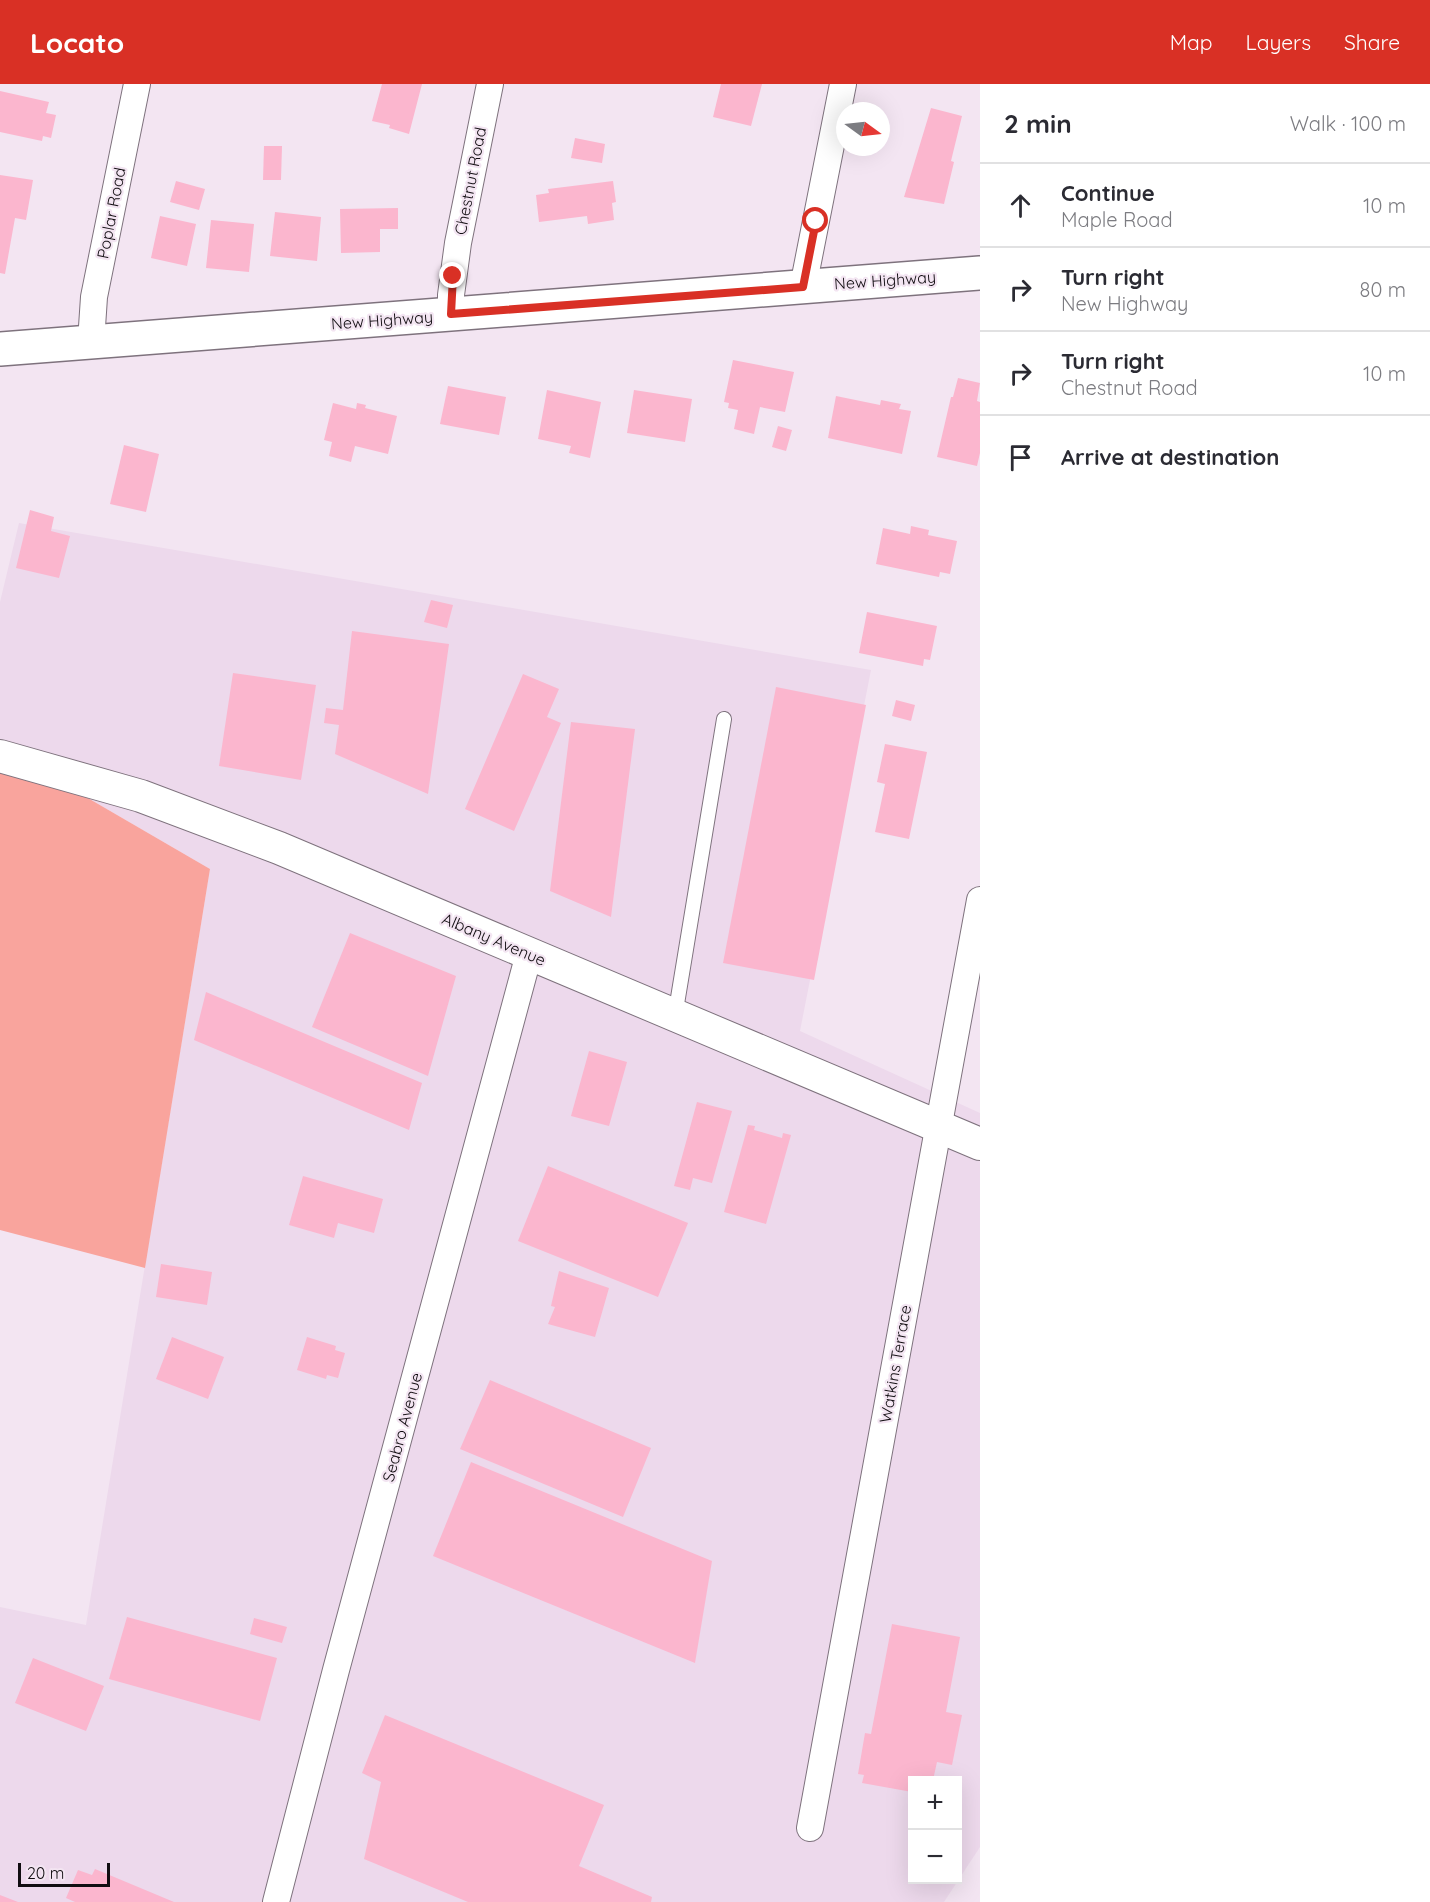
<!DOCTYPE html>
<meta charset="utf-8">
<style>
body{margin:0;font-family:Quicksand,sans-serif;background:#f2f2f3;color:#2b2b33}
.controls{position:absolute;right:18px;bottom:18px;display:grid;overflow:hidden;border-radius:0px;box-shadow:0 6px 24px #0002}
.controls button{width:54px;height:54px;display:grid;place-items:center;padding:0;border:0;border-bottom:2px solid #e1e1e2;background:#fff;color:#2b2b33;font:30px sans-serif}
.compass{position:absolute;left:836px;top:18px;width:54px;height:54px;border-radius:50%;background:#fff;box-shadow:0 6px 24px #0002;rotate:105deg}
.scale{position:absolute;left:18px;bottom:15px;width:92px;box-sizing:border-box;padding-left:6px;border:3px solid #110d11;border-top:0;font-size:16px;line-height:21px;white-space:nowrap;color:#110d11;-webkit-text-stroke:4px #f3e5f2;paint-order:stroke}
.stop{position:absolute;width:18px;height:18px;margin:-14px;border:4px solid #d93025;border-radius:50%;background:#fff}
.stop.end{background:#d93025;border-color:#fff;box-shadow:0 2px 6px #0008}
.list{margin:0;padding:0;list-style:none}
h2{display:flex;justify-content:space-between;align-items:center;height:78px;margin:0;padding:0 24px;font-size:26px}
h2 small{font-size:20px;font-weight:400;color:#7c7c81}
.list li{display:grid;grid-template-columns:39px 1fr auto;gap:18px;align-items:center;box-sizing:border-box;height:84px;padding:0 24px;border-top:2px solid #e1e1e2}
.list b{display:block;font-size:22px;white-space:nowrap}
.list p{margin:0;font-size:20px;white-space:nowrap;color:#7c7c81}
.list em{font-size:20px;font-style:normal;color:#7c7c81}
.icon{flex:none;width:33px;height:33px;fill:none;stroke:currentColor;stroke-width:2;stroke-linecap:round;stroke-linejoin:round}
.map{position:relative;flex:none;width:980px;height:1818px;overflow:hidden}
header{display:flex;align-items:center;gap:36px;box-sizing:border-box;height:84px;padding:0 30px;background:#d93025;color:#fff}
header strong{font-size:28px}
nav{display:flex;gap:33px;margin-inline-start:auto;font-size:21px}
main{display:flex}
aside{flex:1;background:#fff}
.map>svg:first-child{display:block}
.built{fill:#edd9ec;fill-rule:evenodd}
.green{fill:#f9a49d}
.building{fill:#fbb6ce}
.lines{fill:none;stroke-linecap:round;stroke-linejoin:round}
.service-casing{stroke:#7e727d;stroke-width:16}
.minor-casing{stroke:#7e727d;stroke-width:28}
.tertiary-casing{stroke:#7e727d;stroke-width:34}
.secondary-casing{stroke:#7e727d;stroke-width:36}
.service{stroke:#fff;stroke-width:14}
.minor{stroke:#fff;stroke-width:26}
.tertiary{stroke:#fff;stroke-width:32}
.secondary{stroke:#fff;stroke-width:33}
.route{stroke:#d93025;stroke-width:8}
.labels{text-anchor:middle;dominant-baseline:central;stroke-width:4.5;stroke-linejoin:round;paint-order:stroke}
.street-label{font-size:16px;fill:#110d11;stroke:#f3e5f2}
</style>
<header>
<strong>Locato</strong>
<nav><a>Map</a><a>Layers</a><a>Share</a></nav>
</header>
<main>
<div class="map">
<svg width="980" height="1818" viewBox="0 0 980 1818">
<rect width="100%" height="100%" fill="#f3e5f2"/>
<path class="built" d="M19 439 871 586 800 947 980 1029V1763L944 1818H0V1523L86 1541 210 785 0 663V518ZM912 1696H958V1796H912Z"/>
<path class="green" d="M0 663 210 785 145 1184 0 1146Z"/>
<g class="building">
<path d="M382 0H422L409 50 389 44 390 41 372 37Z"/>
<path d="M721 0H762L751 42 713 33Z"/>
<path d="M0 7 49 18 46 29 56 31 51 54 43 52 42 57 0 48Z"/>
<path d="M931 24 962 32 951 77 954 78 944 120 904 113Z"/>
<path d="M575 54 605 60 602 79 571 74Z"/>
<path d="M264 62H282L281 96H263Z"/>
<path d="M0 91 33 96 26 136 15 134 5 190 0 189Z"/>
<path d="M176 97 205 105 199 126 170 118Z"/>
<path d="M613 97 616 118 612 119 614 136 588 140 587 132 539 138 536 111 549 109 548 105Z"/>
<path d="M398 124V145H380V168L341 169 340 125Z"/>
<path d="M275 128 321 133 317 177 270 172Z"/>
<path d="M160 132 196 140 187 182 151 174Z"/>
<path d="M211 136 254 140 249 188 206 184Z"/>
<path d="M733 276 794 288 785 328 760 323 754 350 734 345 738 326 728 324 729 319 724 318Z"/>
<path d="M958 294 980 299 977 317 980 318V369L977 382 937 373 951 313H953Z"/>
<path d="M448 302 506 313 499 351 440 340Z"/>
<path d="M547 306 601 318 590 374 569 369 571 362 538 355Z"/>
<path d="M634 306 692 315 685 358 627 349Z"/>
<path d="M836 312 880 321 881 316 901 320 899 325 911 327 902 370 828 354Z"/>
<path d="M333 319 356 325 357 319 366 321 365 324 397 332 388 370 355 362 351 378 329 372 332 358 324 356Z"/>
<path d="M778 342 792 346 786 367 772 363Z"/>
<path d="M124 361 159 370 146 428 110 420Z"/>
<path d="M30 426 54 433 51 447 70 452 59 494 16 484Z"/>
<path d="M911 442 929 446 928 451 957 457 950 490 940 488 939 493 876 480 883 444 910 450Z"/>
<path d="M431 516 453 521 447 544 424 538Z"/>
<path d="M867 528 937 542 930 576 924 575 923 582 859 569Z"/>
<path d="M352 547 449 560 428 710 335 670 339 641 324 639 326 624 343 626Z"/>
<path d="M233 589 316 601 301 696 219 682Z"/>
<path d="M523 590 559 605 547 633 561 639 514 747 465 725Z"/>
<path d="M776 603 866 621 814 896 723 879Z"/>
<path d="M896 616 915 621 911 637 892 632Z"/>
<path d="M571 638 635 645 611 833 550 807Z"/>
<path d="M885 660 927 668 909 755 875 748 885 700 877 698Z"/>
<path d="M350 849 456 892 428 992 312 943Z"/>
<path d="M206 908 422 999 409 1046 194 956Z"/>
<path d="M589 967 627 978 609 1042 571 1032Z"/>
<path d="M697 1018 732 1027 712 1099 693 1094 690 1106 674 1102Z"/>
<path d="M748 1041 755 1042 754 1046 782 1054 783 1049 791 1051 766 1140 724 1128Z"/>
<path d="M548 1082 688 1139 658 1213 518 1157Z"/>
<path d="M303 1092 383 1115 374 1149 338 1139 334 1154 289 1141Z"/>
<path d="M161 1180 212 1188 207 1221 156 1213Z"/>
<path d="M559 1187 609 1204 595 1253 548 1240 555 1223 551 1222Z"/>
<path d="M172 1253 224 1273 208 1315 156 1295Z"/>
<path d="M307 1253 336 1262 335 1266 345 1269 338 1294 327 1291 326 1295 297 1286Z"/>
<path d="M490 1296 651 1364 623 1433 460 1365Z"/>
<path d="M471 1378 712 1477 695 1579 433 1472Z"/>
<path d="M127 1533 277 1574 260 1637 109 1595Z"/>
<path d="M254 1534 287 1543 282 1559 250 1550Z"/>
<path d="M892 1540 960 1553 946 1628 962 1631 952 1681 937 1678 933 1696H912V1708L862 1699 864 1691 858 1690 865 1649 871 1650Z"/>
<path d="M33 1574 104 1602 86 1647 15 1619Z"/>
<path d="M385 1631 604 1721 579 1782 652 1813 651 1818H468L364 1775 381 1698 362 1689Z"/>
<path d="M95 1785 174 1818H75L66 1814 78 1786 92 1791Z"/>
<path d="M0 1811 18 1818H0Z"/>
</g>
<g class="lines">
<defs>
<path id="service" d="M675 932 724 635"/>
<g id="minor">
<path d="M803 203 843 0"/>
<path d="M451 230V211L458 159 490 0"/>
<path d="M91 258 94 213 137 0"/>
<path d="M810 1744 980 816"/>
<path d="M276 1818 336 1586 529 870"/>
</g>
<path id="tertiary" d="M0 672 141 712 279 764 980 1060"/>
<path id="secondary" d="M0 265 980 189"/>
</defs>
<use href="#service" class="service-casing"/>
<use href="#minor" class="minor-casing"/>
<use href="#tertiary" class="tertiary-casing"/>
<use href="#secondary" class="secondary-casing"/>
<use href="#service" class="service"/>
<use href="#minor" class="minor"/>
<use href="#tertiary" class="tertiary"/>
<use href="#secondary" class="secondary"/>
</g>
<g class="lines">
<path class="route" d="M453 192 451 230 803 203 816 137"/>
</g>
<g class="labels">
<g class="street-label">
<text transform="translate(470 97) rotate(-79)">Chestnut Road</text>
<text transform="translate(111 129) rotate(-79)">Poplar Road</text>
<text transform="translate(885 196) rotate(-4)">New Highway</text>
<text transform="translate(382 236) rotate(-4)">New Highway</text>
<text transform="translate(494 855) rotate(23)">Albany Avenue</text>
<text transform="translate(895 1280) rotate(-80)">Watkins Terrace</text>
<text transform="translate(402 1343) rotate(-75)">Seabro Avenue</text>
</g>
</g>
</svg>
<div class="controls">
<button>+</button>
<button>−</button>
</div>
<svg class="compass" viewBox="-18 -18 36 36"><path d="M0-13l5 13h-10z" fill="#e53935"/><path d="M0 13l5-13h-10z" fill="#7c7c81"/></svg>
<div class="scale">20 m</div>
<div class="stop" style="left:816px;top:137px"></div>
<div class="stop end" style="left:453px;top:192px"></div>
</div>
<aside>
<h2>2 min<small>Walk · 100 m</small></h2>
<ul class="list">
<li><svg class="icon" aria-label="ahead" viewBox="0 0 24 24"><path d="M12 20V5M6 11l6-6 6 6"/></svg><div><b>Continue</b><p>Maple Road</p></div><em>10 m</em></li>
<li><svg class="icon" aria-label="right" viewBox="0 0 24 24"><path d="M7 20v-9h11M14 6l5 5-5 5"/></svg><div><b>Turn right</b><p>New Highway</p></div><em>80 m</em></li>
<li><svg class="icon" aria-label="right" viewBox="0 0 24 24"><path d="M7 20v-9h11M14 6l5 5-5 5"/></svg><div><b>Turn right</b><p>Chestnut Road</p></div><em>10 m</em></li>
<li><svg class="icon" aria-label="arrive" viewBox="0 0 24 24"><path d="M6 21V4h12l-3 4 3 4H6"/></svg><div><b>Arrive at destination</b></div></li>
</ul>
</aside>
</main>
